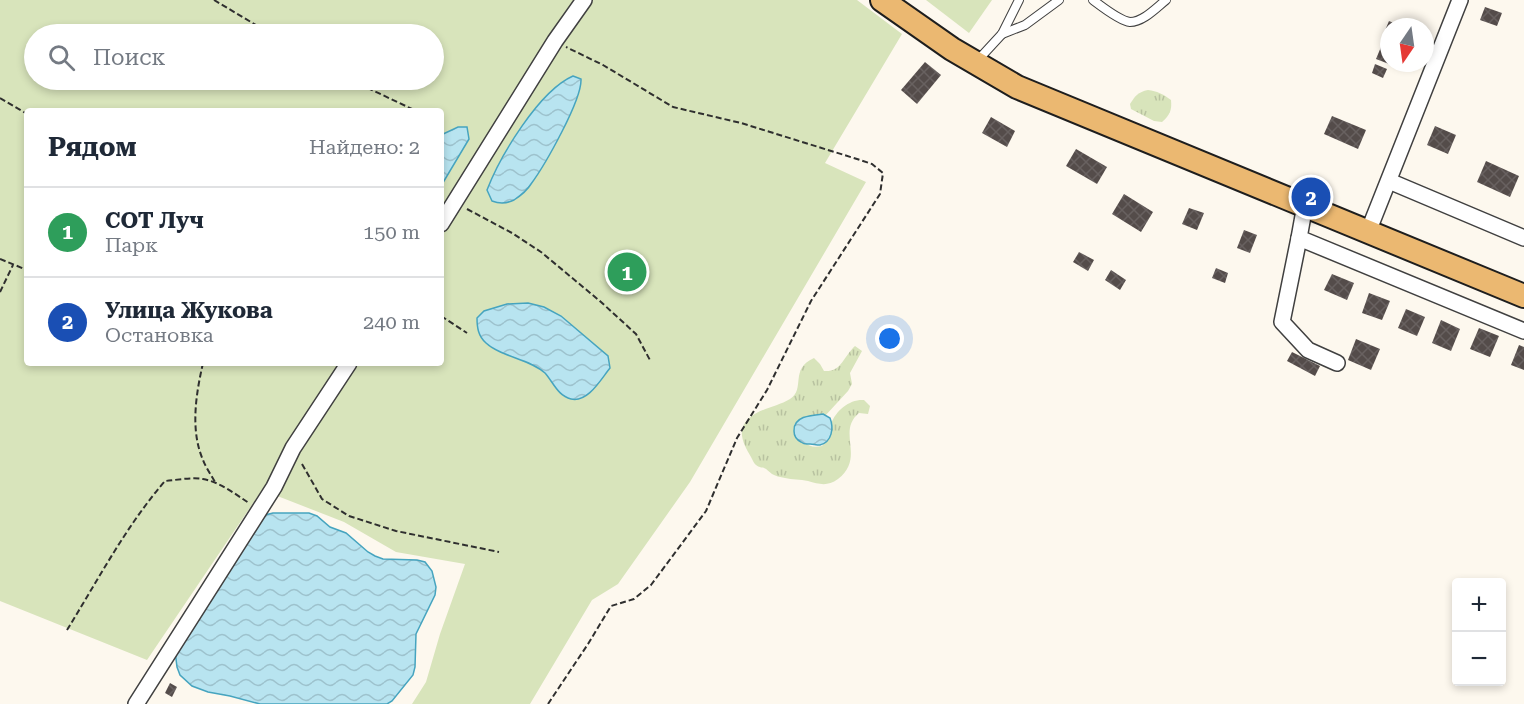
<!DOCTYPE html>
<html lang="ru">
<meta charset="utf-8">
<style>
body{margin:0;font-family:"Roboto Serif",serif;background:#f6f6f7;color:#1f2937}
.controls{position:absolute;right:18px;bottom:18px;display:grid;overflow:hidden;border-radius:6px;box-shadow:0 3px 9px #0003}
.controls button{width:54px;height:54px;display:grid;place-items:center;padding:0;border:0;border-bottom:2px solid #e0e1e3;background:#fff;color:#1f2937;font:30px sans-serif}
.compass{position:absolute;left:1380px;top:18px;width:54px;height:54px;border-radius:50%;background:#fff;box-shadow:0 3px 9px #0003;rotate:193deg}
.you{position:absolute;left:890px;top:339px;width:21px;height:21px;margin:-15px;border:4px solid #fff;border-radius:50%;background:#1a73e8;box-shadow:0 0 0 9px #1a73e833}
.badge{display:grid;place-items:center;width:39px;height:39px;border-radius:50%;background:#ea580c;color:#fff;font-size:20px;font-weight:700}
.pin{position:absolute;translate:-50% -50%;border:3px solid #fff;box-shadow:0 2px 6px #0006}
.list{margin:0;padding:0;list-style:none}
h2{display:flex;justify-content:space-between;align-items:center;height:78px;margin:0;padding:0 24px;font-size:26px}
h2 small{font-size:20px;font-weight:400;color:#747a83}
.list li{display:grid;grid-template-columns:39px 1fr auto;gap:18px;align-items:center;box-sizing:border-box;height:90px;padding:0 24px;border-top:2px solid #e0e1e3}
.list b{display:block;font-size:22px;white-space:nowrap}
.list p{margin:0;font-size:20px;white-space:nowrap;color:#747a83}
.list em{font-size:20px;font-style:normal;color:#747a83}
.icon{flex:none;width:33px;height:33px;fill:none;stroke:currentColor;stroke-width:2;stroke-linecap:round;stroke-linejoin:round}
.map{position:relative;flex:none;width:1524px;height:704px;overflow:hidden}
.search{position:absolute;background:#fff;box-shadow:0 3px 9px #0003;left:24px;top:24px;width:420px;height:66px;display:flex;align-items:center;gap:15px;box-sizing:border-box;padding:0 21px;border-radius:33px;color:#747a83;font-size:22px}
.panel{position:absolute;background:#fff;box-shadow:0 3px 9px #0003;left:24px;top:108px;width:420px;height:258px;border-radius:6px}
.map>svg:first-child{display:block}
.grass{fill:url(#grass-tufts)}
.park{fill:#d8e4bb;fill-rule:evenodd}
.water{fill:url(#water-waves);stroke:#46a4bf;stroke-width:1.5}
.building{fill:url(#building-cross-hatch)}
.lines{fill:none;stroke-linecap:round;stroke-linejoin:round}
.service-casing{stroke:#404040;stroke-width:10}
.minor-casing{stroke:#404040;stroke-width:18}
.primary-casing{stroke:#1e1e1e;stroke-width:26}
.path{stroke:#2f2f2f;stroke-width:2;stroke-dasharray:6 3;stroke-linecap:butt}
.service{stroke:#fff;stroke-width:8}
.minor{stroke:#fff;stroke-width:15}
.primary{stroke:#ebb871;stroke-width:22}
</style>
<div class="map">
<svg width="1524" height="704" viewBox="0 0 1524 704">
<defs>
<pattern id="grass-tufts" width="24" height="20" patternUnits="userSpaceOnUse" patternTransform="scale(1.5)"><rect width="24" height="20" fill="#d8e4bb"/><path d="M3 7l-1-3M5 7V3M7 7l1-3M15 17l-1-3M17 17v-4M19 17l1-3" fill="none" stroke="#b8c2a0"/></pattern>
<pattern id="water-waves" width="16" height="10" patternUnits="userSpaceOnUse" patternTransform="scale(1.5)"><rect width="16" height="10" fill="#b8e4f0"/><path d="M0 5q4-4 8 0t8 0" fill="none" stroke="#9dc2cd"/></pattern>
<pattern id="building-cross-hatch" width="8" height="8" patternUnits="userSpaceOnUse" patternTransform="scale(1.5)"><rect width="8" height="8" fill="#544c4a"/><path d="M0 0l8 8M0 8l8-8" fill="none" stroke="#686160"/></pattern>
</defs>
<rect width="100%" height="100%" fill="#fdf8ee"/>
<g class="grass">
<path d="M1148 90C1157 91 1163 94 1171 100 1172 110 1170 115 1162 122L1154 121 1131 109 1130 104C1135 96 1138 92 1148 90Z"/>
<path d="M855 346 862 351 850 373 852 384 848 391 825 416 800 419 794 425V433C803 442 808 449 822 446 828 439 828 433 831 424 836 410 850 399 864 400L870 406 868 414 859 413C836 432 866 457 838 479 827 487 819 484 808 481 800 479 792 480 785 478 780 477 775 476 772 474 769 472 767 469 764 468 763 467 761 468 760 467 755 466 753 461 751 457 744 445 736 431 748 419 760 408 777 407 790 399 806 389 789 369 814 358L820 364 824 371C842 372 843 357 855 346Z"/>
</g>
<g class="park">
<path d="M0 0H857L902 34 825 163 866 182 690 482 618 584 592 600 530 704H412L426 682 440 634 465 564 396 552 344 522 262 490 147 660 0 601ZM34 34H434V80H34ZM27 111H441V363H27Z"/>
<path d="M926 0H992L969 33Z"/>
</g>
<g class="water">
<path d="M573 76 581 79C582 100 545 165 531 184 528 189 520 196 514 200 506 204 500 204 492 201L487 190C500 156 539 91 573 76Z"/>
<path d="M458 127H467L469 139 441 186V135Z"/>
<path d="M528 303 544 307 561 316 608 356 610 368C601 379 588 403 571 399 558 396 553 382 545 373 530 359 501 357 486 343 478 336 477 327 477 318L484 311 507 304Z"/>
<path d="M823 414 830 418C834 428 832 442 820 445 816 445 813 444 810 444 806 444 805 445 801 442 797 440 794 436 794 431 793 416 812 415 823 414Z"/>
<path d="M273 513H309L317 516 330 527 346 533 368 552 375 556 383 559 417 560 425 562 432 571 436 587 435 595 416 634 415 667 413 675 392 701 387 704H260L230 696 208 692 192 686 180 675 177 667 175 651 265 515Z"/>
</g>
<g class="building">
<path d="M1485 7 1502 13 1497 26 1480 20Z"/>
<path d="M1389 21 1403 27H1389V43L1381 40Z"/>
<path d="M1381 47 1389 50V64L1376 59Z"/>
<path d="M925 62 941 75 917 104 901 90Z"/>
<path d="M1375 64 1387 69 1383 78 1372 73Z"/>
<path d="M1332 116 1366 130 1358 149 1324 134Z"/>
<path d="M991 117 1015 131 1007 147 982 133Z"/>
<path d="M1435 126 1456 135 1448 154 1427 145Z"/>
<path d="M1076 149 1107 167 1097 184 1066 166Z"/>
<path d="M1486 161 1519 176 1510 197 1477 182Z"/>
<path d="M1124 194 1153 212 1141 232 1112 214Z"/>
<path d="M1189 208 1204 213 1197 230 1182 224Z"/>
<path d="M1244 230 1257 235 1250 253 1237 248Z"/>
<path d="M1079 252 1094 260 1088 271 1073 262Z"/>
<path d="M1216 268 1228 273 1225 283 1212 278Z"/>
<path d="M1111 270 1126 280 1120 290 1105 280Z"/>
<path d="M1332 274 1354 283 1347 300 1324 290Z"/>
<path d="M1369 293 1390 301 1382 320 1362 313Z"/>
<path d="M1406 309 1425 317 1417 336 1398 328Z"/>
<path d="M1441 320 1460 329 1451 351 1432 343Z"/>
<path d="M1479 328 1499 336 1490 357 1470 349Z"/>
<path d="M1356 339 1380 349 1371 370 1348 360Z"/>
<path d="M1519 345 1524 347V370L1511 365Z"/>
<path d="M1292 352 1320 366 1315 376 1287 361Z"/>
<path d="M170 683 177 687 172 697 165 693Z"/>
</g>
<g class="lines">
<defs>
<g id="service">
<path d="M1093 0C1101 6 1120 21 1130 22 1143 22 1156 8 1166 0"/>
<path d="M1002 34 1025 25 1059 0"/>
<path d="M978 60 1002 34 1019 0"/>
</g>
<g id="minor">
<path d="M1389 181 1524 238"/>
<path d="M1305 205 1299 238 1524 331"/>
<path d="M441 224 555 41 584 0"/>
<path d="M1368 232 1460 0"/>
<path d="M1299 238 1282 322 1308 350 1337 363"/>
<path d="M136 704 274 487 293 448 349 363"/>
</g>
<path id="primary" d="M882 0 952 49 1017 87 1524 296"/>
</defs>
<use href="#service" class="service-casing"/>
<use href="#minor" class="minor-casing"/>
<use href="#primary" class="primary-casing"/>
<g class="path">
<path d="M214 0 271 34"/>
<path d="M351 80 412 109"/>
<path d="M0 98 27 114"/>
<path d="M467 209 512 233 541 252 601 302 636 334 651 362"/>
<path d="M0 259 27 270"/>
<path d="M0 292 13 265"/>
<path d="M441 316 467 333"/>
<path d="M203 363C196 394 190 430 203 460 206 468 212 476 216 484"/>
<path d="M302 464 322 499 349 516 396 531 499 552"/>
<path d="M67 630C98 580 126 526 165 481 177 480 191 477 203 479 220 482 235 494 249 503"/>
<path d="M548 704 588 644 611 606 634 599 651 585 706 511 737 438 767 390 811 301 880 194 883 173 872 164 857 159 741 123 673 107 603 65 566 47"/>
</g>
<use href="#service" class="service"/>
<use href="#minor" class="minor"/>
<use href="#primary" class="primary"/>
</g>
</svg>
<div class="controls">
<button>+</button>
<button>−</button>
</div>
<svg class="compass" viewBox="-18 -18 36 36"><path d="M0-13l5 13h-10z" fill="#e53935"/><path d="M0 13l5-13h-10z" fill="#747a83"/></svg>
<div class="you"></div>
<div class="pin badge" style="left:627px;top:272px;background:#2e9e5b">1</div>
<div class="pin badge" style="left:1311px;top:197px;background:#1a4fb4">2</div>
<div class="search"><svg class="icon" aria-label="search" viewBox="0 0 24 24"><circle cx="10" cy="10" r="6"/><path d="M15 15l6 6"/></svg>Поиск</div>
<section class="panel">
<h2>Рядом<small>Найдено: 2</small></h2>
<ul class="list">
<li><span class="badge" style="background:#2e9e5b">1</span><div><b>СОТ Луч</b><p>Парк</p></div><em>150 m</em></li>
<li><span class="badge" style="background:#1a4fb4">2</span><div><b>Улица Жукова</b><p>Остановка</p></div><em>240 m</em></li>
</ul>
</section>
</div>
